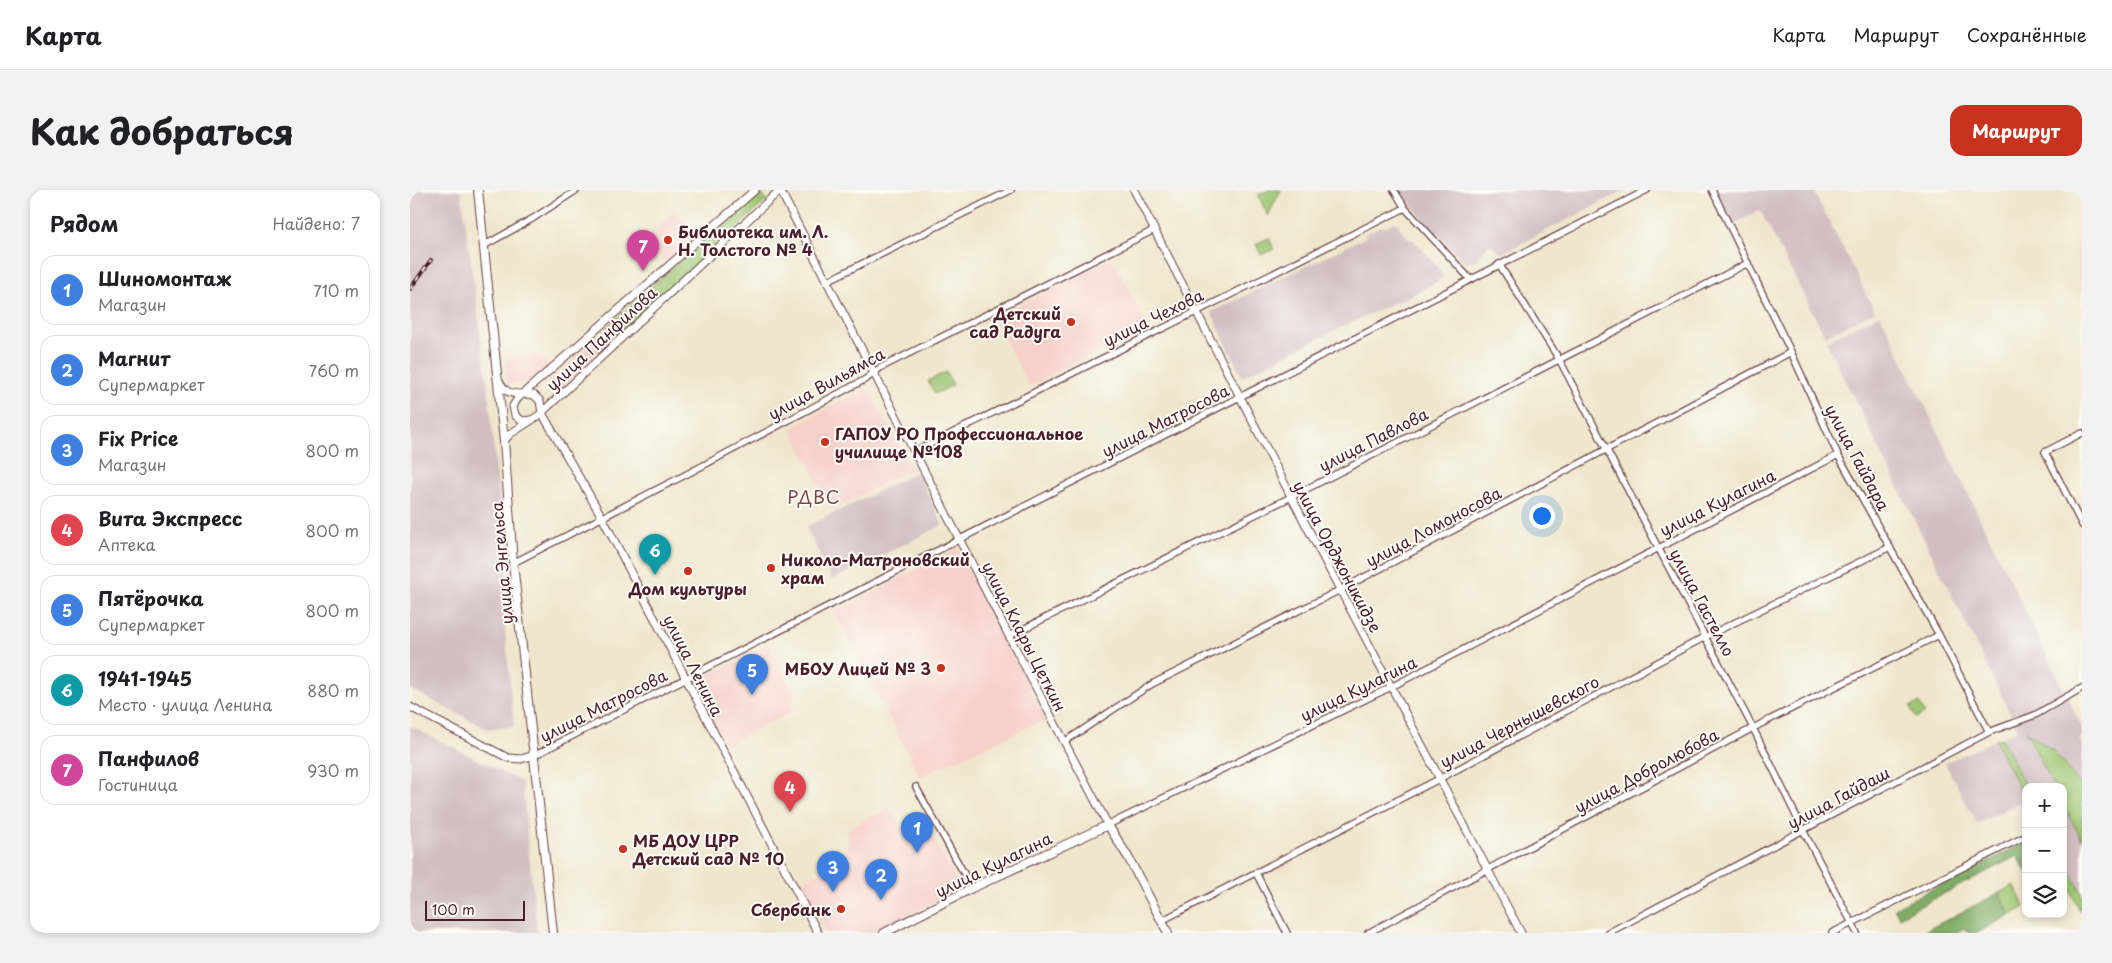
<!DOCTYPE html>
<html lang="ru">
<meta charset="utf-8">
<style>
body{margin:0;font-family:"Playpen Sans",sans-serif;background:#f2f2f2;color:#202124}
.controls{position:absolute;right:15px;bottom:15px;display:grid;overflow:hidden;border-radius:10px;box-shadow:0 2px 8px #0003}
.controls button{width:45px;height:45px;display:grid;place-items:center;padding:0;border:0;border-bottom:1px solid #e0e0e0;background:#fff;color:#202124;font:25px sans-serif}
.scale{position:absolute;left:15px;bottom:12px;width:100px;box-sizing:border-box;padding-left:5px;border:2px solid #4a1f2b;border-top:0;font-size:14px;line-height:18px;white-space:nowrap;color:#4a1f2b;-webkit-text-stroke:4px #fdfcf7;paint-order:stroke}
.you{position:absolute;left:1131px;top:325px;width:18px;height:18px;margin:-12px;border:4px solid #fff;border-radius:50%;background:#1a73e8;box-shadow:0 0 0 8px #1a73e833}
.badge{display:grid;place-items:center;width:32px;height:32px;border-radius:50%;background:#c8321e;color:#fff;font-size:16px;font-weight:700}
.pin{position:absolute;translate:-50% -41px;filter:drop-shadow(0 1px 2px #0008)}
.pin::after{content:'';position:absolute;top:26px;width:18px;height:15px;background:inherit;clip-path:polygon(0 0,100% 0,50% 100%)}
.list{margin:0;padding:0;list-style:none}
h2{display:flex;justify-content:space-between;align-items:center;height:65px;margin:0;padding:0 20px;font-size:21px}
h2 small{font-size:16px;font-weight:400;color:#757577}
.list li{display:grid;grid-template-columns:32px 1fr auto;gap:15px;align-items:center;box-sizing:border-box;height:70px;margin:0 10px 10px;padding:0 10px;border:1px solid #e0e0e0;border-radius:15px}
.list b{display:block;font-size:19px;white-space:nowrap}
.list p{margin:0;font-size:16px;white-space:nowrap;color:#757577}
.list em{font-size:16px;font-style:normal;color:#757577}
.icon{flex:none;width:28px;height:28px;fill:none;stroke:currentColor;stroke-width:2;stroke-linecap:round;stroke-linejoin:round}
.map{position:relative;flex:none;width:1672px;height:743px;overflow:hidden;border-radius:15px}
header{display:flex;align-items:center;gap:30px;box-sizing:border-box;height:70px;padding:0 25px;background:#fff;border-bottom:1px solid #e0e0e0}
header strong{font-size:24px}
nav{display:flex;gap:28px;margin-inline-start:auto;font-size:18px}
.intro{display:flex;align-items:center;justify-content:space-between;box-sizing:border-box;height:120px;padding:0 30px}
h1{margin:0;font-size:35px}
.button{padding:12px 22px;border-radius:15px;background:#c8321e;color:#fff;font-size:18px;font-weight:700}
main{display:flex;gap:30px;padding:0 30px}
aside{flex:1;background:#fff;border-radius:15px;box-shadow:0 2px 8px #0003}
.map>svg:first-child{display:block}
.built{fill:#f7d0c9}
.industrial{fill:#d2bec1}
.green{fill:#9ec773;stroke:#74734f}
.forest{fill:#7eac65;stroke:#646648}
.lines{fill:none;stroke-linecap:round;stroke-linejoin:round}
.minor-casing{stroke:#633d43;stroke-width:8}
.tertiary-casing{stroke:#633d43;stroke-width:9}
.secondary-casing{stroke:#633d43;stroke-width:10}
.minor{stroke:#fff;stroke-width:5.5}
.tertiary{stroke:#fff;stroke-width:7}
.secondary{stroke:#fff;stroke-width:8}
.rail-casing{stroke:#4a1f2b;stroke-width:4}
.rail{stroke:#fdfcf7;stroke-width:2;stroke-dasharray:5.5;stroke-linecap:butt}
.poi-dot{fill:#c8321e;stroke:#fdfcf7;stroke-width:2}
.labels{text-anchor:middle;dominant-baseline:central;stroke-width:4;stroke-linejoin:round;paint-order:stroke}
.poi-label{font-size:16px;font-weight:bold;fill:#4a1f2b;stroke:#fdfcf7;text-anchor:start}
.street-label{font-size:16px;fill:#4a1f2b;stroke:#fdfcf7}
.neighbourhood-label{font-size:18px;letter-spacing:1px;fill:#7d4748;stroke:#fdfcf7}
</style>
<header>
<strong>Карта</strong>
<nav><a>Карта</a><a>Маршрут</a><a>Сохранённые</a></nav>
</header>
<div class="intro"><h1>Как добраться</h1><a class="button">Маршрут</a></div>
<main>
<aside>
<h2>Рядом<small>Найдено: 7</small></h2>
<ul class="list">
<li><span class="badge" style="background:#3f7fe0">1</span><div><b>Шиномонтаж</b><p>Магазин</p></div><em>710 m</em></li>
<li><span class="badge" style="background:#3f7fe0">2</span><div><b>Магнит</b><p>Супермаркет</p></div><em>760 m</em></li>
<li><span class="badge" style="background:#3f7fe0">3</span><div><b>Fix Price</b><p>Магазин</p></div><em>800 m</em></li>
<li><span class="badge" style="background:#e0444e">4</span><div><b>Вита Экспресс</b><p>Аптека</p></div><em>800 m</em></li>
<li><span class="badge" style="background:#3f7fe0">5</span><div><b>Пятёрочка</b><p>Супермаркет</p></div><em>800 m</em></li>
<li><span class="badge" style="background:#0f9aa8">6</span><div><b>1941-1945</b><p>Место · улица Ленина</p></div><em>880 m</em></li>
<li><span class="badge" style="background:#d1479c">7</span><div><b>Панфилов</b><p>Гостиница</p></div><em>930 m</em></li>
</ul>
</aside>
<div class="map">
<svg width="1672" height="743" viewBox="0 0 1672 743">
<rect width="100%" height="100%" fill="#fdfcf7"/>
<filter id="ink" filterUnits="userSpaceOnUse"><feTurbulence type="fractalNoise" baseFrequency=".02" numOctaves="2"/><feDisplacementMap in="SourceGraphic" scale="10" xChannelSelector="R" yChannelSelector="G"/><feConvolveMatrix kernelMatrix="1 2 1 2 8 2 1 2 1" color-interpolation-filters="sRGB"/></filter>
<filter id="wash" filterUnits="userSpaceOnUse"><feTurbulence type="fractalNoise" baseFrequency=".0096" numOctaves="4" result="noise"/><feDisplacementMap in="SourceGraphic" scale="20" xChannelSelector="R" yChannelSelector="G"/><feGaussianBlur stdDeviation="1.12" result="paint"/><feColorMatrix in="noise" values="0 0 0 0 0 0 0 0 0 0 0 0 0 0 0 0 0 1.4 0 .05"/><feComposite in="paint" operator="in"/></filter>
<g filter="url(#wash)">
<rect width="100%" height="100%" fill="#efe6cb"/>
<g class="built">
<path d="M265 22 286 45 255 72 235 49Z"/>
<path d="M702 68 737 136 619 196 584 128Z"/>
<path d="M197 137 207 147 148 204 138 194Z"/>
<path d="M127 165 141 177 125 191 97 195 95 171Z"/>
<path d="M456 196 503 280H498L422 320 381 239Z"/>
<path d="M547 358 638 533H627L510 587 425 422Z"/>
<path d="M358 455 384 504 381 522 316 555 283 492Z"/>
<path d="M480 617 496 650 518 639 551 698 463 743H416L391 691 437 669 438 638Z"/>
</g>
<g class="industrial">
<path d="M0 0H51L78 199 99 407H92L93 420 97 421V426L94 427 104 537 77 539 0 499Z"/>
<path d="M986 0H1215L1091 64 1080 54 1068 66 1069 69 1055 73Z"/>
<path d="M1304 0H1403L1465 121 1415 146 1350 20 1322 35Z"/>
<path d="M985 32 1000 50 1002 49 1023 71 1034 87 1012 100 919 143 832 187 801 122 956 47 955 44 971 36 973 38Z"/>
<path d="M1470 124 1672 537V547L1669 549 1672 554V596L1642 560 1617 542 1644 597H1616L1591 548 1608 539 1416 151Z"/>
<path d="M507 282 533 335 422 390 396 337Z"/>
<path d="M0 536 112 592 127 743H0Z"/>
<path d="M1585 550 1615 610 1567 634 1535 573Z"/>
<path d="M1653 614 1672 650V703L1653 669Z"/>
</g>
<g class="green">
<path d="M348 0 357 10 207 147 197 137Z"/>
<path d="M859 0H871L858 26 848 5Z"/>
<path d="M859 48 864 59 851 65 846 54Z"/>
<path d="M536 182 543 195 525 204 518 191Z"/>
<path d="M1509 513 1515 523 1506 528 1500 517Z"/>
<path d="M1616 541 1642 560 1672 596V650L1653 614V597H1644Z"/>
<path d="M1591 548 1616 597V612L1585 550Z"/>
<path d="M1653 669 1672 703V719L1670 720 1653 686Z"/>
<path d="M1604 695 1615 717 1600 725 1589 703Z"/>
</g>
<g class="forest">
<path d="M1616 652V682L1607 666 1489 727 1484 718Z"/>
<path d="M1589 703 1600 725 1567 743H1558L1554 738 1546 743H1511Z"/>
</g>
</g>
<g filter="url(#ink)">
<g class="lines">
<defs>
<g id="minor">
<path d="M984 0 995 18 1060 89"/>
<path d="M1302 0 1381 162 1428 265 1529 445 1579 542"/>
<path d="M75 55 122 29 167 0"/>
<path d="M1089 74 1149 169 1343 538 1394 642 1447 743"/>
<path d="M417 91 601 0"/>
<path d="M1672 243 1635 262 1672 335"/>
<path d="M504 262 995 18"/>
<path d="M103 373 279 283 456 189 470 178 744 40"/>
<path d="M599 446 881 307 1338 73"/>
<path d="M654 552 742 494 930 400 1381 162"/>
<path d="M125 565 1237 0"/>
<path d="M506 597 562 698"/>
<path d="M698 635 981 497 1428 265"/>
<path d="M846 683 877 743"/>
<path d="M751 731 1029 589 1295 447 1480 357"/>
<path d="M958 743 1343 538 1529 445"/>
<path d="M1198 743 1579 542 1625 525 1672 498"/>
<path d="M1422 743 1612 648"/>
</g>
<g id="tertiary">
<path d="M370 0 599 446 698 635"/>
<path d="M724 0 885 314 1111 743"/>
<path d="M88 189C97 209 107 202 124 205L130 211 132 223 192 327 408 743"/>
<path d="M121 230 112 231 105 225 103 216 108 208 345 0"/>
<path d="M94 251 100 244 128 226 370 0"/>
<path d="M0 517 98 568 111 569 125 565"/>
</g>
<g id="secondary">
<path d="M68 0 94 251 103 373 143 743"/>
<path d="M474 743 562 698 698 635 718 667 758 743"/>
</g>
</defs>
<use href="#minor" class="minor-casing"/>
<use href="#tertiary" class="tertiary-casing"/>
<use href="#secondary" class="secondary-casing"/>
<use href="#minor" class="minor"/>
<use href="#tertiary" class="tertiary"/>
<use href="#secondary" class="secondary"/>
<defs>
<path id="rail" d="M0 99 21 70"/>
</defs>
<use href="#rail" class="rail-casing"/>
<use href="#rail" class="rail"/>
</g>
</g>
<g class="poi-dot">
<circle cx="258" cy="50" r="5"/>
<circle cx="661" cy="132" r="5"/>
<circle cx="415" cy="252" r="5"/>
<circle cx="361" cy="378" r="5"/>
<circle cx="278" cy="381" r="5"/>
<circle cx="531" cy="478" r="5"/>
<circle cx="213" cy="659" r="5"/>
<circle cx="431" cy="719" r="5"/>
</g>
<g class="labels">
<g class="poi-label">
<text x="268" y="41">Библиотека им. Л.<tspan x="268" dy="18">Н. Толстого № 4</tspan></text>
<text x="651" y="123" text-anchor="end">Детский<tspan x="651" dy="18">сад Радуга</tspan></text>
<text x="425" y="243">ГАПОУ РО Профессиональное<tspan x="425" dy="18">училище №108</tspan></text>
<text x="371" y="369">Николо-Матроновский<tspan x="371" dy="18">храм</tspan></text>
<text x="278" y="398" text-anchor="middle">Дом культуры</text>
<text x="521" y="478" text-anchor="end">МБОУ Лицей № 3</text>
<text x="223" y="650">МБ ДОУ ЦРР<tspan x="223" dy="18">Детский сад № 10</tspan></text>
<text x="421" y="719" text-anchor="end">Сбербанк</text>
</g>
<g class="street-label">
<text transform="translate(743 127) rotate(-26)">улица Чехова</text>
<text transform="translate(191 148) rotate(-43)">улица Панфилова</text>
<text transform="translate(416 193) rotate(-29)">улица Вильямса</text>
<text transform="translate(755 230) rotate(-27)">улица Матросова</text>
<text transform="translate(963 249) rotate(-27)">улица Павлова</text>
<text transform="translate(1448 267) rotate(62)">улица Гайдара</text>
<text transform="translate(1307 312) rotate(-27)">улица Кулагина</text>
<text transform="translate(1023 336) rotate(-28)">улица Ломоносова</text>
<text transform="translate(928 366) rotate(62)">улица Орджоникидзе</text>
<text transform="translate(91 373) rotate(-95)">улица Энгельса</text>
<text transform="translate(1293 412) rotate(62)">улица Гастелло</text>
<text transform="translate(615 446) rotate(63)">улица Клары Цеткин</text>
<text transform="translate(284 475) rotate(63)">улица Ленина</text>
<text transform="translate(948 498) rotate(-26)">улица Кулагина</text>
<text transform="translate(193 515) rotate(-27)">улица Матросова</text>
<text transform="translate(1109 531) rotate(-28)">улица Чернышевского</text>
<text transform="translate(1236 580) rotate(-28)">улица Добролюбова</text>
<text transform="translate(1428 607) rotate(-28)">улица Гайдаш</text>
<text transform="translate(583 674) rotate(-26)">улица Кулагина</text>
</g>
<g class="neighbourhood-label">
<text x="404" y="306">РДВС</text>
</g>
</g>
</svg>
<div class="controls">
<button>+</button>
<button>−</button>
<button><svg class="icon" aria-label="layers" viewBox="0 0 24 24"><path d="M12 4l9 5-9 5-9-5zM3 14l9 5 9-5"/></svg></button>
</div>
<div class="scale">100 m</div>
<div class="you"></div>
<div class="pin badge" style="left:507px;top:663px;background:#3f7fe0">1</div>
<div class="pin badge" style="left:471px;top:710px;background:#3f7fe0">2</div>
<div class="pin badge" style="left:423px;top:702px;background:#3f7fe0">3</div>
<div class="pin badge" style="left:380px;top:622px;background:#e0444e">4</div>
<div class="pin badge" style="left:342px;top:505px;background:#3f7fe0">5</div>
<div class="pin badge" style="left:245px;top:385px;background:#0f9aa8">6</div>
<div class="pin badge" style="left:233px;top:81px;background:#d1479c">7</div>
</div>
</main>
